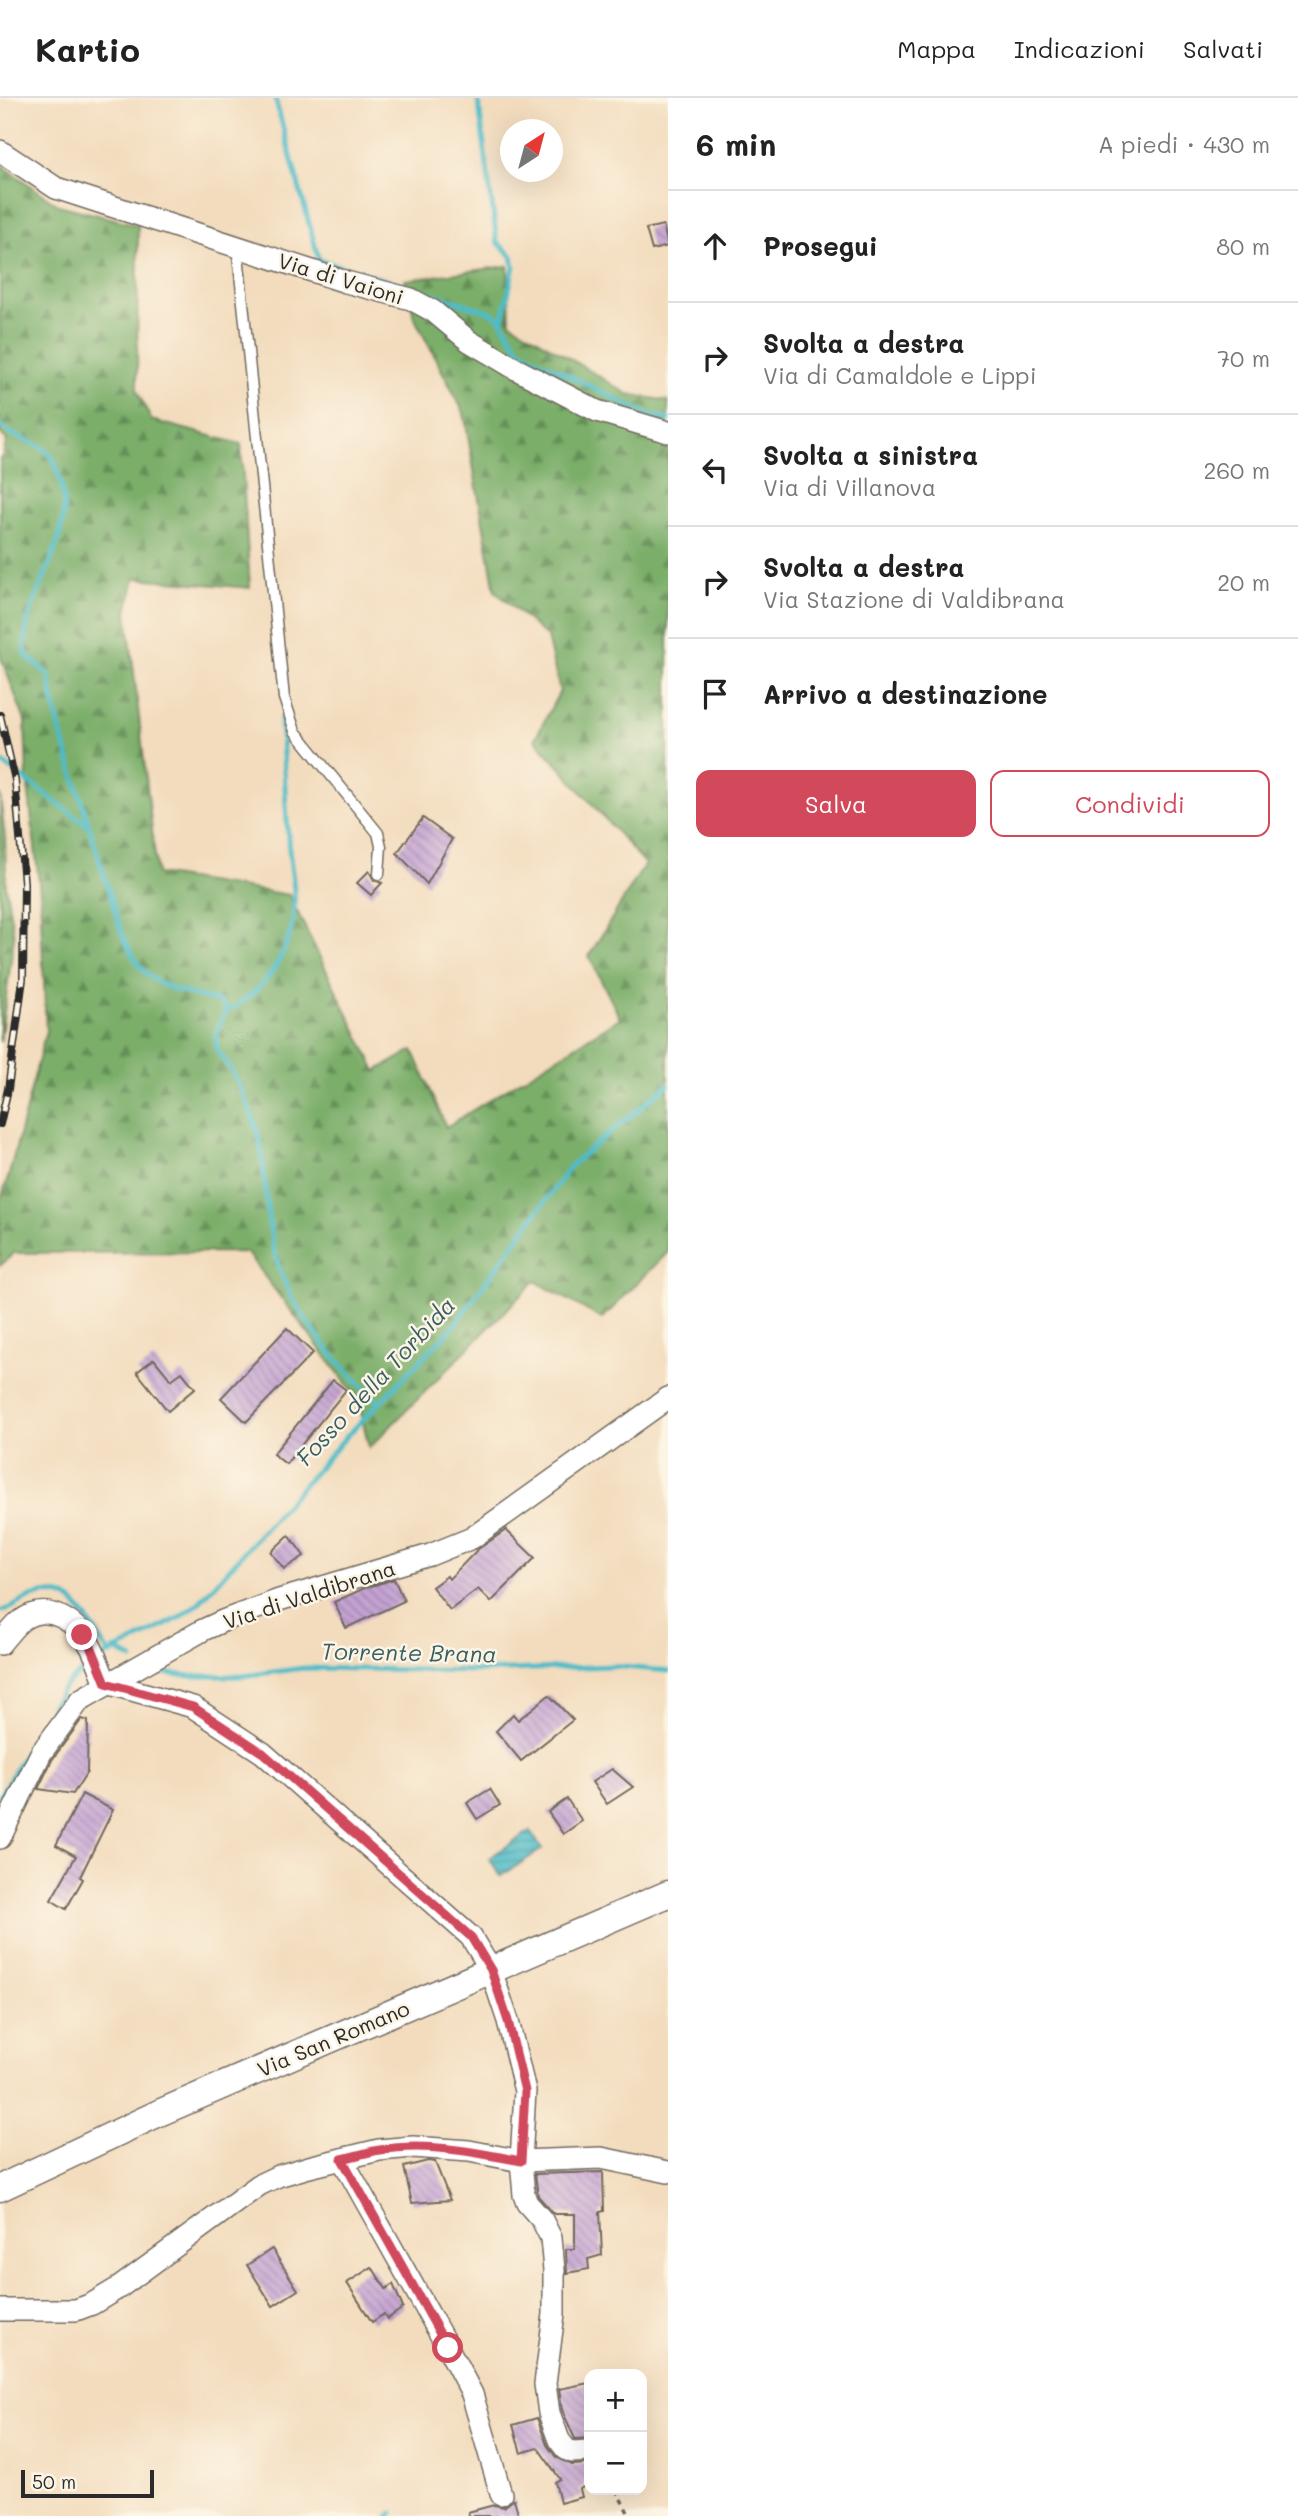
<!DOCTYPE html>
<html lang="it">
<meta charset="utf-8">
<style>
body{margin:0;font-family:Mali,sans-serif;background:#f2f2f2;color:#222}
.controls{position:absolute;right:21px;bottom:21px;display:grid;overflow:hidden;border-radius:14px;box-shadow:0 7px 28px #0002}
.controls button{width:63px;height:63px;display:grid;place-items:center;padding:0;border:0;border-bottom:2px solid #e0e0e0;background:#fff;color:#222;font:35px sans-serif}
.compass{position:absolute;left:500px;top:21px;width:63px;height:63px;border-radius:50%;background:#fff;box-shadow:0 7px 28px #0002;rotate:36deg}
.scale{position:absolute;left:21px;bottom:18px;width:133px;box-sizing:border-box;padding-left:7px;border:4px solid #2b2b2b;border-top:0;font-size:19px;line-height:24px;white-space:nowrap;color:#2b2b2b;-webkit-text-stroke:5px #fcf5e5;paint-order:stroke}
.stop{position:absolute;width:21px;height:21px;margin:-16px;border:5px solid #d1495b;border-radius:50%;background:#fff}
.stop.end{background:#d1495b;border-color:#fff;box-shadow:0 2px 7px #0008}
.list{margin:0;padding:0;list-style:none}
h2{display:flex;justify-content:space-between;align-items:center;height:91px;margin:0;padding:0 28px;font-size:30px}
h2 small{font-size:23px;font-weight:400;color:#767676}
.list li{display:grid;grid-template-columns:46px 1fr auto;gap:21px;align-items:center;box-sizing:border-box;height:112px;padding:0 28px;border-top:2px solid #e0e0e0}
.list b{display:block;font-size:26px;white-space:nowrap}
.list p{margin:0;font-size:23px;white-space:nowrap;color:#767676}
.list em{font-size:23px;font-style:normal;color:#767676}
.actions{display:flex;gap:14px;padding:21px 28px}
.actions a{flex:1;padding:16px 0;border:2px solid #d1495b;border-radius:14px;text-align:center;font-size:24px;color:#d1495b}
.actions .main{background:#d1495b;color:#fff}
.icon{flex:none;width:38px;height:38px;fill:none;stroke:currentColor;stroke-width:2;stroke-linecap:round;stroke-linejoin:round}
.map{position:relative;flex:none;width:668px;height:2418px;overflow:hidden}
header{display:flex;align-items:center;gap:42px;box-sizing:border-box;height:98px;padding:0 35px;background:#fff;border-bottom:2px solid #e0e0e0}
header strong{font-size:33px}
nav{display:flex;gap:38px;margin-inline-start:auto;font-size:24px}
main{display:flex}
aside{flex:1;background:#fff}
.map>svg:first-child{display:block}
.forest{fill:url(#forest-firs);stroke:#526c4a;stroke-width:2}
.water{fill:url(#water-rules);stroke:#3c747a;stroke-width:2}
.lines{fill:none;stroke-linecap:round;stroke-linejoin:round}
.stream{stroke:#4ebcc8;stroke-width:5}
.building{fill:url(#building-back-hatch)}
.service-casing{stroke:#71695e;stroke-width:13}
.minor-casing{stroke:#71695e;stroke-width:24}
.tertiary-casing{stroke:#71695e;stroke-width:29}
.path{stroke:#71695e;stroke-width:3.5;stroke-dasharray:5 5;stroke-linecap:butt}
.service{stroke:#fff;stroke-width:10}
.minor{stroke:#fff;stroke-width:21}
.tertiary{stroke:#fff;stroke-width:26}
.rail-casing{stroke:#2b2b2b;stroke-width:8}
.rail{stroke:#fcf5e5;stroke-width:5;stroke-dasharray:16;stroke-linecap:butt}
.route{stroke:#d1495b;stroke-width:9}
.labels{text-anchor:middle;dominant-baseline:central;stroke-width:5;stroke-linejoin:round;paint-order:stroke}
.street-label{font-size:21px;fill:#2b2b2b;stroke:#fcf5e5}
.water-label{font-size:23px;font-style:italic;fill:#375e62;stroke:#fcf5e5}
</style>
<header>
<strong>Kartio</strong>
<nav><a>Mappa</a><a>Indicazioni</a><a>Salvati</a></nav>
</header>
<main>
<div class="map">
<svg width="668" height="2418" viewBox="0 0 668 2418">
<defs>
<pattern id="forest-firs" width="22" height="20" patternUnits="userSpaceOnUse" patternTransform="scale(1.75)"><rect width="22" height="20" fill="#7aae69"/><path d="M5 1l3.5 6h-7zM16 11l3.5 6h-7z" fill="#648e57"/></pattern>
<pattern id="water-rules" width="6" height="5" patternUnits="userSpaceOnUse" patternTransform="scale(1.75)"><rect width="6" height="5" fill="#4ebcc8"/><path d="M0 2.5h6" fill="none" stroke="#4199a3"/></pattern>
<pattern id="building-back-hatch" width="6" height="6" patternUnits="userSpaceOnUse" patternTransform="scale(1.75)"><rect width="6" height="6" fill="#c4a2d3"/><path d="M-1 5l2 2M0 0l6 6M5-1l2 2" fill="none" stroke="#9f84ab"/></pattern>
</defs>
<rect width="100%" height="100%" fill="#fcf5e5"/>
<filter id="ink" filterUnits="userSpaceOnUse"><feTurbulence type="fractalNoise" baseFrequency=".0143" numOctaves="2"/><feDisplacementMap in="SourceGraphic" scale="14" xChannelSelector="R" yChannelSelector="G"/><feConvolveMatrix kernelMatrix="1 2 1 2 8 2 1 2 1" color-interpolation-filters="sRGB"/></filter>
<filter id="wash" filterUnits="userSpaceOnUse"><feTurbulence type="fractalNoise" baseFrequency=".00686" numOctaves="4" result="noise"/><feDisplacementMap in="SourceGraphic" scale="28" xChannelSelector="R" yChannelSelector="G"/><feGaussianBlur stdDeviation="1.57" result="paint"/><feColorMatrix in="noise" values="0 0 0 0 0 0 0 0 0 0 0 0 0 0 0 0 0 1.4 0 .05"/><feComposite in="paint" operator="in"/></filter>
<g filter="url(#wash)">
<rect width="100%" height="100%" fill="#f3dcbd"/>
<g class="forest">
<path d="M0 66 58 107 138 127 137 292 151 322 241 346 250 490 135 480 127 514 157 776 289 797 376 973 413 952 446 1029 620 920 589 858 645 766 535 641 560 593 547 539 495 493 464 315 414 219 405 182 508 168 510 224 628 296 668 303V1154L602 1221 535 1183 369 1350 358 1301 246 1154 14 1155 0 1168V1103L9 1077 46 933 40 794 27 679 25 623 0 557V360L3 358 7 342 0 335Z"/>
<path d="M0 696 5 740 6 790 14 839 0 944Z"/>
</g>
<path class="water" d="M530 1733 542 1751 501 1778 489 1760Z"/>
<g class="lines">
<g class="stream">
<path d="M275 0 319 162 491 214 499 220 519 250 538 262 642 314 668 322"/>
<path d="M478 0 497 144 512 158 514 168 502 225"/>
<path d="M0 327C14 342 36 341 50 357 56 363 57 373 60 382 79 447 17 501 26 558L48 576 60 632 121 833C145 892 165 888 222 905L225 914 216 936 217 953C235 971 257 1024 261 1050 266 1084 266 1118 274 1152 288 1212 335 1263 379 1305"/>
<path d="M0 663 87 727"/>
<path d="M225 914C270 892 297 844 294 794 293 776 289 758 288 740 286 701 283 661 281 621"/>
<path d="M0 1513C12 1512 19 1504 29 1500 75 1481 87 1525 109 1555"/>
<path d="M115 1551 132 1561"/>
<path d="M103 1559 177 1521 198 1506 345 1340 453 1229 572 1066 668 987"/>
<path d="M151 1571 164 1575 190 1578H242L304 1570 482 1573 612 1568 668 1573"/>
<path d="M0 1698 62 1592 70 1583 92 1566"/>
<path d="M389 2418 393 2415"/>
</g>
</g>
<g id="blocks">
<g class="building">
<path d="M663 127 668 148 652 152 646 131Z"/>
<path d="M423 720 452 741 427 786 397 755Z"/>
<path d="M369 773 374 782 382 785 371 797 357 785Z"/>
<path d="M287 1230 313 1255 246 1324 221 1300Z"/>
<path d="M154 1261 171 1282 182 1274 195 1290 168 1313 137 1274Z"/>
<path d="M333 1282 346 1292 286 1366 273 1356Z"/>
<path d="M506 1432 535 1460 491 1504 478 1491 450 1512 432 1489 447 1478 449 1481 477 1452Z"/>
<path d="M289 1437 304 1458 284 1471 271 1454Z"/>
<path d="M394 1481 404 1503 346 1530 334 1504 365 1490Z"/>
<path d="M549 1597 573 1622 521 1663 496 1633 513 1616 518 1622Z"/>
<path d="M82 1621 88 1623 87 1674 73 1696 38 1691 52 1662Z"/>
<path d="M612 1671 633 1689 607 1706 592 1684Z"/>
<path d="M490 1691 500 1707 477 1721 467 1705Z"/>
<path d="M82 1696 113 1712 80 1779 83 1781 66 1811 51 1802 76 1758 56 1747Z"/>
<path d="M567 1701 582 1723 563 1736 548 1714Z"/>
<path d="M428 2063 435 2064 450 2102 412 2105 404 2069Z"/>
<path d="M603 2074 604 2113 600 2114 602 2157 588 2161 589 2171 567 2175 566 2151H575V2116H554L538 2098 535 2076Z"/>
<path d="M272 2151 298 2192 273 2208 247 2167Z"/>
<path d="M372 2169 386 2191 393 2186 403 2210 387 2221 384 2216 372 2224 347 2185Z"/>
<path d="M589 2285V2340L575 2341 562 2312 559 2291Z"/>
<path d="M537 2320 547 2347 556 2359 572 2367 589 2366V2385L580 2391 582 2399 560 2405 555 2384 560 2381 538 2350 521 2355 513 2327Z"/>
<path d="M514 2401 519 2418H469L468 2414 494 2407 504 2409Z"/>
</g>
</g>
</g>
<g filter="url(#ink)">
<use href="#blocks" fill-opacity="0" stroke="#71695e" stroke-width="2"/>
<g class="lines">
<defs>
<path id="service" d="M237 147 284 600 295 633 378 735 381 748 379 776"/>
<g id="minor">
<path d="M0 53 56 90 346 184 411 201 433 213 469 243 516 271 597 313 668 334"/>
<path d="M0 1546C7 1538 14 1528 22 1522 49 1503 78 1525 91 1549 97 1560 101 1574 106 1585"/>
<path d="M106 1585 193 1609 263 1655 471 1839 491 1872 508 1923 525 1993 521 2063 524 2097 527 2105 542 2122 551 2140 554 2172V2216L545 2286 549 2315 559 2342 566 2351 572 2354 589 2353"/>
<path d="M0 1740 41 1655 80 1602 203 1532 225 1522 279 1502 430 1457 472 1440 668 1300"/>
<path d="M342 2061 448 2250 472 2296 501 2396"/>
<path d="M0 2212H76L92 2206 120 2189 259 2087 278 2078 309 2069 379 2052 413 2049 469 2053 521 2063 601 2060 668 2074"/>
</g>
<path id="tertiary" d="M0 2090 159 2015 668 1796"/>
</defs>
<use href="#service" class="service-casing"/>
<use href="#minor" class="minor-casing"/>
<use href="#tertiary" class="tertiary-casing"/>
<path class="path" d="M616 2392 630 2418"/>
<use href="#service" class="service"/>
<use href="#minor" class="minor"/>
<use href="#tertiary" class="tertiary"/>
<defs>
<path id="rail" d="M0 617 15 682 24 785 23 881 8 991 0 1026"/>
</defs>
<use href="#rail" class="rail-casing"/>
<use href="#rail" class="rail"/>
</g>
</g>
<g class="lines" filter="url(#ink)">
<path class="route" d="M82 1537 91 1548 106 1585 193 1609 263 1655 471 1839 491 1872 508 1923 525 1993 521 2063C474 2054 427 2044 380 2052 367 2054 355 2058 342 2061L448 2250"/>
</g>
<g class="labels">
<g class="street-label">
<text transform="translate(341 180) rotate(17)">Via di Vaioni</text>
<text transform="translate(309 1496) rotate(-18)">Via di Valdibrana</text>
<text transform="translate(333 1940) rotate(-23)">Via San Romano</text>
</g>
<g class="water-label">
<text transform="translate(375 1283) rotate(-47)">Fosso della Torbida</text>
<text transform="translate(409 1554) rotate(1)">Torrente Brana</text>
</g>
</g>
</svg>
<div class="controls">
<button>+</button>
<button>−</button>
</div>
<svg class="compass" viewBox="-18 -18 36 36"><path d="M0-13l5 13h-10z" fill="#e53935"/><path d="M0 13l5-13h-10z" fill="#767676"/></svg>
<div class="scale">50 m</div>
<div class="stop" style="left:448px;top:2250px"></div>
<div class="stop end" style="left:82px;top:1537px"></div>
</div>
<aside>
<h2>6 min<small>A piedi · 430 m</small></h2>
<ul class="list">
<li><svg class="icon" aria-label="ahead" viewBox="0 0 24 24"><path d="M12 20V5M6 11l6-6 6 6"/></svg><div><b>Prosegui</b></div><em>80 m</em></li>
<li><svg class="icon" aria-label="right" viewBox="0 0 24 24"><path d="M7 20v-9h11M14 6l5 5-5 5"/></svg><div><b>Svolta a destra</b><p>Via di Camaldole e Lippi</p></div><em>70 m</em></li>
<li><svg class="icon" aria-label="left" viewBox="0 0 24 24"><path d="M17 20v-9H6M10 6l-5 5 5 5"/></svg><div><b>Svolta a sinistra</b><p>Via di Villanova</p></div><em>260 m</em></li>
<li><svg class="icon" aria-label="right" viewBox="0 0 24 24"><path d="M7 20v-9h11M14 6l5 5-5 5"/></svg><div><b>Svolta a destra</b><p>Via Stazione di Valdibrana</p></div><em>20 m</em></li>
<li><svg class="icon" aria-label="arrive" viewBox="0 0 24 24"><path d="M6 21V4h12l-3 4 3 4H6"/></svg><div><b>Arrivo a destinazione</b></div></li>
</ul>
<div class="actions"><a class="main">Salva</a><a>Condividi</a></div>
</aside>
</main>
